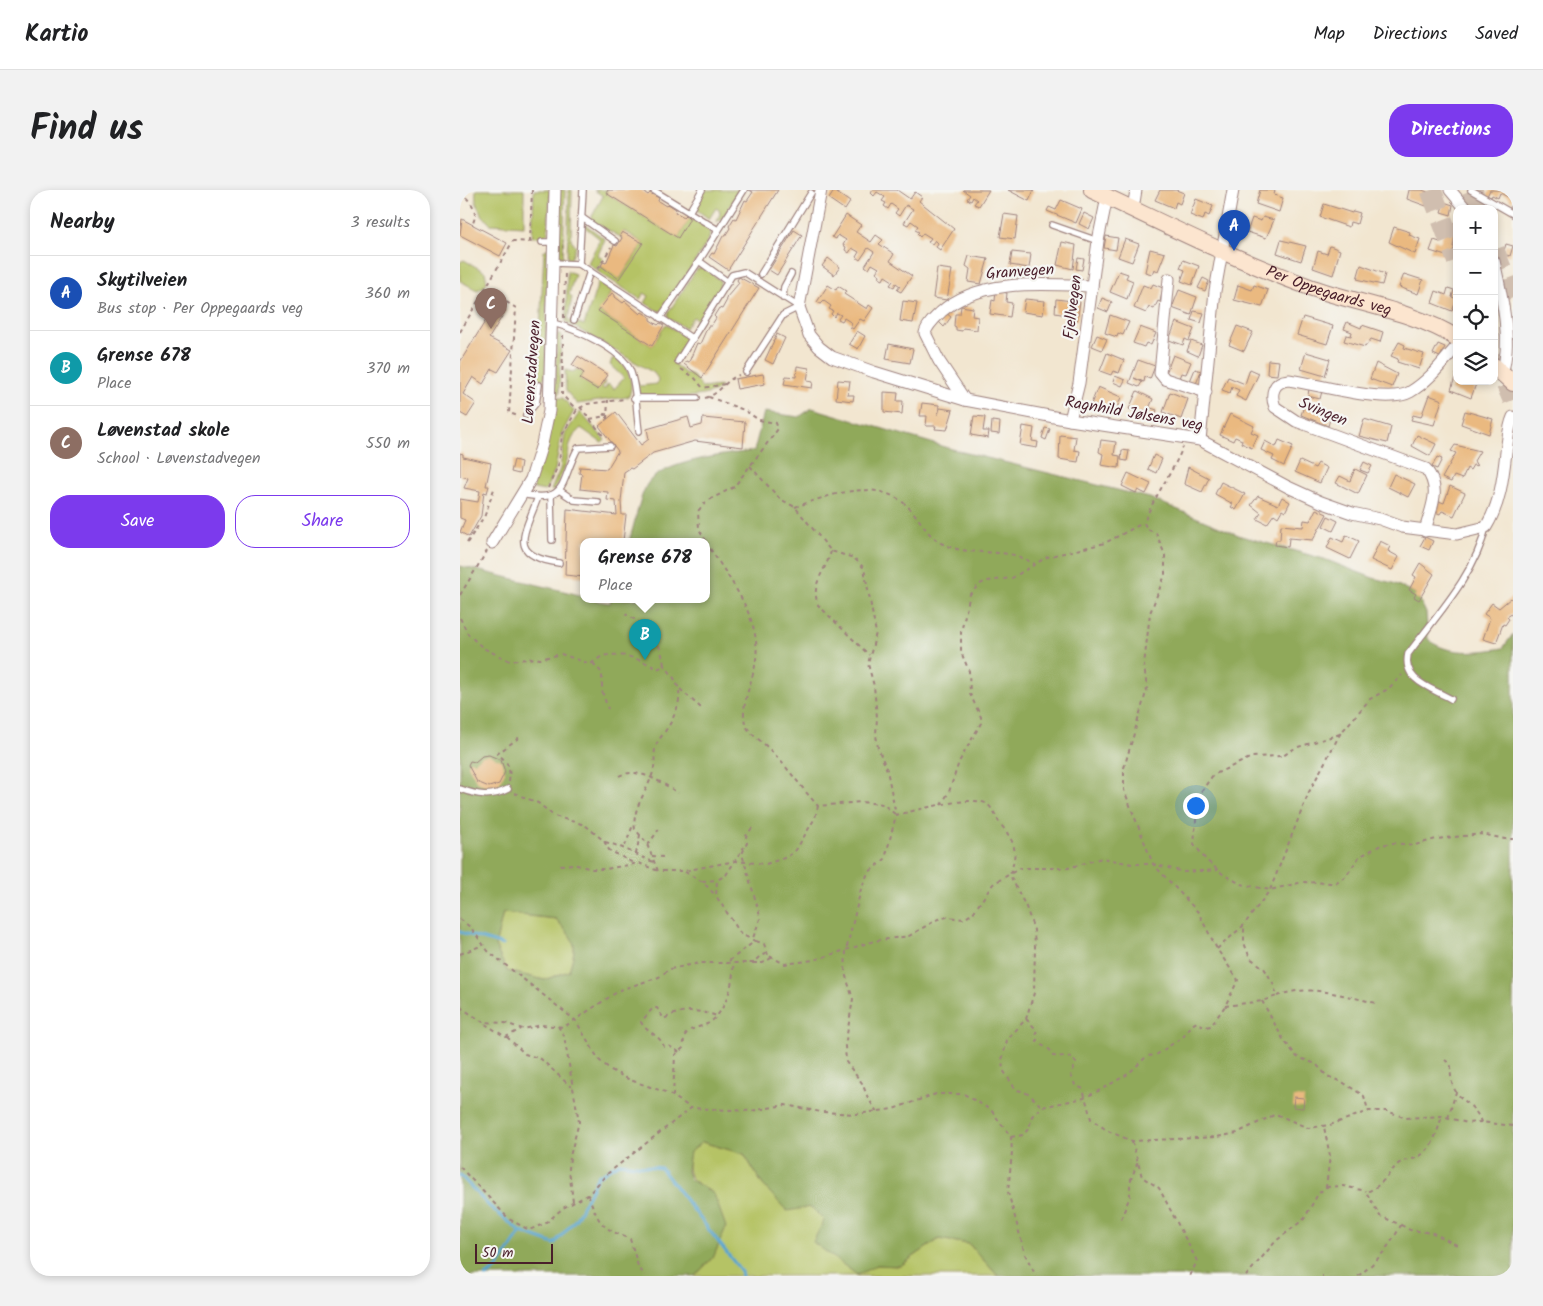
<!DOCTYPE html>
<meta charset="utf-8">
<style>
body{margin:0;font-family:Kalam,sans-serif;background:#f2f2f2;color:#202124}
.controls{position:absolute;right:15px;top:15px;display:grid;overflow:hidden;border-radius:10px;box-shadow:0 2px 8px #0003}
.controls button{width:45px;height:45px;display:grid;place-items:center;padding:0;border:0;border-bottom:1px solid #e0e0e0;background:#fff;color:#202124;font:25px sans-serif}
.scale{position:absolute;left:15px;bottom:12px;width:78px;box-sizing:border-box;padding-left:5px;border:2px solid #4a1f2b;border-top:0;font-size:14px;line-height:18px;white-space:nowrap;color:#4a1f2b;-webkit-text-stroke:4px #f6f6f2;paint-order:stroke}
.you{position:absolute;left:735px;top:615px;width:18px;height:18px;margin:-12px;border:4px solid #fff;border-radius:50%;background:#1a73e8;box-shadow:0 0 0 8px #1a73e833}
.badge{display:grid;place-items:center;width:32px;height:32px;border-radius:50%;background:#7c3aed;color:#fff;font-size:16px;font-weight:700}
.pin{position:absolute;translate:-50% -41px;filter:drop-shadow(0 1px 2px #0008)}
.pin::after{content:'';position:absolute;top:26px;width:18px;height:15px;background:inherit;clip-path:polygon(0 0,100% 0,50% 100%)}
.popup{position:absolute;left:120px;top:348px;width:130px;height:65px;box-sizing:border-box;display:grid;place-content:center;border-radius:10px;background:#fff;filter:drop-shadow(0 1px 4px #0005);font-size:16px;white-space:nowrap;color:#757577}
.popup b{font-size:19px;color:#202124}
.popup::after{content:'';position:absolute;left:50%;top:100%;margin-left:-10px;border:10px solid transparent;border-top-color:#fff}
.list{margin:0;padding:0;list-style:none}
h2{display:flex;justify-content:space-between;align-items:center;height:65px;margin:0;padding:0 20px;font-size:21px}
h2 small{font-size:16px;font-weight:400;color:#757577}
.list li{display:grid;grid-template-columns:32px 1fr auto;gap:15px;align-items:center;box-sizing:border-box;height:75px;padding:0 20px;border-top:1px solid #e0e0e0}
.list b{display:block;font-size:19px;white-space:nowrap}
.list p{margin:0;font-size:16px;white-space:nowrap;color:#757577}
.list em{font-size:16px;font-style:normal;color:#757577}
.actions{display:flex;gap:10px;padding:15px 20px}
.actions a{flex:1;padding:11px 0;border:1px solid #7c3aed;border-radius:20px;text-align:center;font-size:18px;color:#7c3aed}
.actions .main{background:#7c3aed;color:#fff}
.icon{flex:none;width:28px;height:28px;fill:none;stroke:currentColor;stroke-width:2;stroke-linecap:round;stroke-linejoin:round}
.map{position:relative;flex:none;width:1053px;height:1086px;overflow:hidden;border-radius:20px}
header{display:flex;align-items:center;gap:30px;box-sizing:border-box;height:70px;padding:0 25px;background:#fff;border-bottom:1px solid #e0e0e0}
header strong{font-size:24px}
nav{display:flex;gap:28px;margin-inline-start:auto;font-size:18px}
.intro{display:flex;align-items:center;justify-content:space-between;box-sizing:border-box;height:120px;padding:0 30px}
h1{margin:0;font-size:35px}
.button{padding:12px 22px;border-radius:20px;background:#7c3aed;color:#fff;font-size:18px;font-weight:700}
main{display:flex;gap:30px;padding:0 30px}
aside{flex:1;background:#fff;border-radius:20px;box-shadow:0 2px 8px #0003}
.map>svg:first-child{display:block}
.green{fill:#b5c365;stroke:#807148}
.forest{fill:#90a95a;stroke:#6d6442;fill-rule:evenodd}
.lines{fill:none;stroke-linecap:round;stroke-linejoin:round}
.stream{stroke:#57a4d0;stroke-width:3}
.building{fill:#eab980}
.highway-tunnel{stroke:#d0beaf;stroke-width:21;stroke-dasharray:21 11;stroke-linecap:butt}
.lane-casing{stroke:#9e827e;stroke-width:8}
.street-casing{stroke:#9e827e;stroke-width:13}
.secondary-casing{stroke:#9e827e;stroke-width:18}
.path{stroke:#9e827e;stroke-width:2;stroke-dasharray:4 4;stroke-linecap:butt}
.lane{stroke:#fff;stroke-width:5.5}
.street{stroke:#fff;stroke-width:11}
.secondary{stroke:#fce5cf;stroke-width:16}
.labels{text-anchor:middle;dominant-baseline:central;stroke-width:4.5;stroke-linejoin:round;paint-order:stroke}
.street-label{font-size:16px;fill:#4a1f2b;stroke:#f6f6f2}
</style>
<header>
<strong>Kartio</strong>
<nav><a>Map</a><a>Directions</a><a>Saved</a></nav>
</header>
<div class="intro"><h1>Find us</h1><a class="button">Directions</a></div>
<main>
<aside>
<h2>Nearby<small>3 results</small></h2>
<ul class="list">
<li><span class="badge" style="background:#1a4fb4">A</span><div><b>Skytilveien</b><p>Bus stop · Per Oppegaards veg</p></div><em>360 m</em></li>
<li><span class="badge" style="background:#0f9aa8">B</span><div><b>Grense 678</b><p>Place</p></div><em>370 m</em></li>
<li><span class="badge" style="background:#8d6e63">C</span><div><b>Løvenstad skole</b><p>School · Løvenstadvegen</p></div><em>550 m</em></li>
</ul>
<div class="actions"><a class="main">Save</a><a>Share</a></div>
</aside>
<div class="map">
<svg width="1053" height="1086" viewBox="0 0 1053 1086">
<rect width="100%" height="100%" fill="#f6f6f2"/>
<filter id="ink" filterUnits="userSpaceOnUse"><feTurbulence type="fractalNoise" baseFrequency=".02" numOctaves="2"/><feDisplacementMap in="SourceGraphic" scale="10" xChannelSelector="R" yChannelSelector="G"/><feConvolveMatrix kernelMatrix="1 2 1 2 8 2 1 2 1" color-interpolation-filters="sRGB"/></filter>
<filter id="wash" filterUnits="userSpaceOnUse"><feTurbulence type="fractalNoise" baseFrequency=".0096" numOctaves="4" result="noise"/><feDisplacementMap in="SourceGraphic" scale="20" xChannelSelector="R" yChannelSelector="G"/><feGaussianBlur stdDeviation="1.12" result="paint"/><feColorMatrix in="noise" values="0 0 0 0 0 0 0 0 0 0 0 0 0 0 0 0 0 1.4 0 .05"/><feComposite in="paint" operator="in"/></filter>
<g filter="url(#wash)">
<rect width="100%" height="100%" fill="#f2e6d0"/>
<g class="green">
<path d="M16 0H64V36L30 34C20 23 14 15 16 0Z"/>
<path d="M74 0H89L90 2 88 43 84 46 72 47Z"/>
<path d="M100 0H105L103 70 99 65Z"/>
<path d="M109 0H112L111 49 116 57 110 71 107 70Z"/>
<path d="M134 0H148L146 3 218 48 230 28 244 35 250 42 249 49 204 121H198L185 113 189 106 184 103 180 109 137 81 141 76 160 89 183 53 166 42H163L160 45 162 48 132 31 130 30 143 6Z"/>
<path d="M244 0H280L262 29 256 32 260 24 259 20 256 18 249 29 237 20 236 14Z"/>
<path d="M126 35 145 49 138 65 143 69 136 80 128 73 140 49 125 37Z"/>
<path d="M86 59H88L85 187 82 190 78 188V183L84 61Z"/>
<path d="M4 70 25 82 27 92 24 97 17 100 0 91V72Z"/>
<path d="M242 77 260 90V100L236 138H232L237 129 233 127 225 138 208 128V123L236 80Z"/>
<path d="M107 81 115 84 109 104 112 107 108 130 124 135 139 90 153 99 139 122 192 156 206 134 228 149 214 173 215 175 225 183 233 186 242 198 261 196C254 210 195 209 180 204L176 199 175 192 177 191 179 196 197 194 198 189 194 183 106 132Z"/>
<path d="M97 144H101L99 204H95Z"/>
<path d="M157 168C167 175 176 195 168 207L117 214 106 201 105 180 113 182 117 179 124 183 120 189 138 200 144 191 145 192 142 198 145 199 148 194 154 199 164 188 150 175 152 169Z"/>
<path d="M95 208H103L114 221 102 243 95 280 85 301 74 299 73 295 93 227Z"/>
<path d="M120 222 145 250 142 253 121 238C108 249 110 259 106 274 103 283 98 292 94 301L91 300 100 279 105 244Z"/>
<path d="M43 723 97 729C116 753 118 751 109 781L84 790 47 781 35 756Z"/>
<path d="M242 952 284 964 303 995 351 1017 417 1075 440 1076 479 1049 509 1054 538 1086H235L254 1066V1004C232 990 225 990 229 962Z"/>
</g>
<path class="forest" d="M352 218 499 261 690 308 781 346 864 369 913 388 933 393 957 404 966 423 968 449C986 466 1020 462 1043 458L1053 444V1086H538L509 1054 479 1049 440 1076 417 1075 397 1085 353 1052 364 1030 351 1017 327 1021 303 995 284 964 242 952 230 962 227 981 230 989 254 1004 266 1037 254 1066 235 1086H0V376L124 406V409L150 413 151 409H246V351H169C175 334 178 312 186 296 199 271 268 264 294 261L304 222 339 227ZM43 723 96 729C116 753 118 751 109 781L84 790 47 781 35 756Z"/>
<g class="lines">
<g class="stream">
<path d="M0 742 43 755"/>
<path d="M0 985 29 1016 61 1042 94 1054 116 1029 138 986 159 973 201 978 281 1081 282 1086"/>
<path d="M26 1086 37 1078 61 1042"/>
</g>
</g>
<g id="blocks">
<g class="building">
<path d="M148 0H181L188 5 190 3 199 8 198 11 206 16 208 14 216 19 215 22 224 27 226 25 229 28V30L218 48 146 3Z"/>
<path d="M289 0H318L268 80 249 67 252 63 254 64 263 46H265L270 38 269 36 274 28 276 29 285 10 287 11 293 2Z"/>
<path d="M413 0H437L450 9 455 2 462 7 459 11 494 39 480 60 476 57 478 53 475 50 472 54 468 52 471 48 463 43 460 47 457 44 459 42 455 40 458 36 451 31 448 35 444 33 453 19 446 15 439 26 435 23 438 19 431 14 428 19 424 16 426 13 422 11 425 7 417 2 414 6 411 3Z"/>
<path d="M503 0H529L519 16 514 14 517 10 513 7 511 11 507 9 510 5Z"/>
<path d="M548 0H574L569 11Z"/>
<path d="M700 0H716L724 3 720 14 716 12 714 18 695 10Z"/>
<path d="M800 0H815L814 5 823 8 819 22 796 14Z"/>
<path d="M949 0H962L974 4 969 17 947 9Z"/>
<path d="M1030 0H1053V21L1049 20 1053 12 1049 10 1050 8 1040 3 1038 8 1032 5 1031 7 1027 6Z"/>
<path d="M374 1 390 12 385 20 369 9Z"/>
<path d="M736 9 753 16 749 26 745 24 743 30 730 25Z"/>
<path d="M601 10 622 19 616 33 587 21 589 17 596 20Z"/>
<path d="M984 12 993 15 991 25 981 22Z"/>
<path d="M864 14 892 23 893 21 900 23 897 34 890 32 889 37 860 27Z"/>
<path d="M624 23 634 28 629 39 619 34Z"/>
<path d="M544 24 558 26 555 49 540 47Z"/>
<path d="M386 25 401 35 396 42 411 52 416 45 423 50 419 54 434 64 430 71 452 86 441 102 437 100 440 96 436 93 434 97 430 95 433 91 425 86 423 90 419 88 420 85 416 82 419 78 412 74 409 79 405 76 414 62 408 58 400 70 396 67 399 62 392 58 389 63 385 60 386 57 383 55 386 50 378 45 376 49 372 47Z"/>
<path d="M803 27 814 30 806 48 787 42 792 28 801 31Z"/>
<path d="M2 29 47 53 40 66 0 45Z"/>
<path d="M988 31 997 33 993 57H995L989 67 970 61 974 50 980 52Z"/>
<path d="M934 37 950 42 949 45 960 49 955 64 929 52Z"/>
<path d="M334 40 342 45 317 85 309 80Z"/>
<path d="M162 42 183 53 159 89 141 76 143 72 146 73 154 55 157 56 162 48 160 45Z"/>
<path d="M646 46 658 48 656 60 644 58Z"/>
<path d="M665 49 679 54 672 72 658 67Z"/>
<path d="M821 50 846 56 841 71 817 63Z"/>
<path d="M602 52 616 55 613 79 597 75Z"/>
<path d="M1046 54 1053 56 1050 66 1043 64Z"/>
<path d="M870 56 880 60 873 85 853 78 858 61 867 64Z"/>
<path d="M690 59 705 63 698 81 694 79 692 84 685 82Z"/>
<path d="M552 62 571 64 569 78 550 75Z"/>
<path d="M509 66 528 69 521 94 508 92 510 79 506 76Z"/>
<path d="M368 68 380 77 374 85 362 76Z"/>
<path d="M618 68 624 69 622 80 616 79Z"/>
<path d="M723 70 739 76 732 95 721 91 725 80 720 78Z"/>
<path d="M901 75 925 84 922 95 897 89Z"/>
<path d="M477 78 492 80 487 110 473 108Z"/>
<path d="M659 81 668 84 666 88 673 91 667 109 650 102Z"/>
<path d="M944 84 963 90 958 104 939 97Z"/>
<path d="M279 87 299 98 242 188 224 174 226 171 229 172 237 153 240 154 248 136H251L256 128 254 126 259 118 262 119 267 110 266 108 279 93 277 90Z"/>
<path d="M743 88 749 91 745 101 738 98Z"/>
<path d="M693 94 703 98 700 112 698 111 694 119 689 117 686 123 674 118 683 95 691 98Z"/>
<path d="M368 95 376 100 378 96 386 101 384 104 407 119 409 115 413 118 404 131 400 129 393 139 390 137 392 133 384 128 382 131 378 129 381 125 377 123 374 127 371 124 373 121 369 119 371 116 364 111 361 114 357 112Z"/>
<path d="M778 95 792 100 794 95 808 100 802 117 774 110Z"/>
<path d="M988 98 994 100 992 107 997 109 992 121 972 113 976 101 986 105Z"/>
<path d="M719 100 737 107 731 125 712 118Z"/>
<path d="M536 101 547 103 546 112 552 113 550 127 530 124 532 110 535 111Z"/>
<path d="M152 103 155 105V107L163 113 165 111 180 124 182 122 190 127V130L198 135 200 133 204 135 192 156 138 121Z"/>
<path d="M642 108 652 112 648 122 638 118Z"/>
<path d="M565 109 585 111 583 125 563 122Z"/>
<path d="M596 109 620 112 617 131 607 129V125L595 123Z"/>
<path d="M443 111 457 113 453 133 440 131Z"/>
<path d="M36 114 46 120 29 148 52 160 38 182 32 179 23 194 13 187 3 204 16 213 7 227 0 223V172Z"/>
<path d="M501 116 513 118 512 126 518 127 517 140 503 138 502 141 496 140V137L494 136 495 124H500Z"/>
<path d="M734 121 744 123 741 133 731 130Z"/>
<path d="M486 123 491 127 484 137 479 132Z"/>
<path d="M650 125 669 132 663 145 658 143 657 147 645 143Z"/>
<path d="M843 127 873 136 867 154 837 145Z"/>
<path d="M716 132 734 139 729 151 725 149 723 155 709 150Z"/>
<path d="M887 132 901 138 902 135 923 142 920 152 911 149 905 157 884 151 886 145 891 146 892 142 884 139Z"/>
<path d="M777 136 793 142 784 161 769 155Z"/>
<path d="M680 137 696 143 691 155 686 153 684 157 673 153Z"/>
<path d="M397 141 405 146 398 159 389 154Z"/>
<path d="M317 144 325 148 313 174 305 170Z"/>
<path d="M637 145 647 149 642 160 632 156Z"/>
<path d="M731 151 742 155 738 166 727 161Z"/>
<path d="M939 152 945 155 944 158 964 164 959 179 937 172 938 169 931 166Z"/>
<path d="M429 154 453 159 450 173 426 169Z"/>
<path d="M978 154 985 157 980 167 973 164Z"/>
<path d="M846 162 870 169 865 186 841 179Z"/>
<path d="M647 163 664 170 659 183 653 181 651 185 640 181Z"/>
<path d="M713 165 731 172 726 184 721 183 719 188 706 183Z"/>
<path d="M118 166 148 185 138 200 120 189 124 183 112 175Z"/>
<path d="M678 170 695 176 690 189 685 187 684 192 674 188 682 192 679 197 669 193Z"/>
<path d="M808 170 819 171 817 185 807 184Z"/>
<path d="M916 173 937 184 932 197 910 189Z"/>
<path d="M337 176 349 178 347 191 353 192 352 198 324 194 326 186 336 187Z"/>
<path d="M735 179 741 181 736 194 730 191Z"/>
<path d="M790 179 799 183 786 211 776 206 779 200 772 197 770 203 762 200 768 187 785 194Z"/>
<path d="M303 184 305 194 277 199 275 189Z"/>
<path d="M996 184 997 191H1017L1011 208 991 200Z"/>
<path d="M655 186 665 190 662 196 653 192Z"/>
<path d="M378 190 390 191 388 205H394L393 211 376 209Z"/>
<path d="M638 197 661 207 657 218 651 215 649 222 631 214Z"/>
<path d="M849 198 862 201 860 209 848 206Z"/>
<path d="M677 201 693 209 688 221 684 220 682 224 669 219Z"/>
<path d="M424 202 438 203 437 211H443L442 224 424 222Z"/>
<path d="M710 202 728 209 721 229 703 222Z"/>
<path d="M969 205 982 210 974 235 951 230 953 225 961 227Z"/>
<path d="M462 213 479 215 478 225 480 218 493 220 487 240 475 239 476 236H466L467 226H460Z"/>
<path d="M844 216 872 222 868 236 841 225Z"/>
<path d="M691 218 697 220 693 230 687 228Z"/>
<path d="M1005 221 1033 229 1029 244 1001 234Z"/>
<path d="M156 222 181 255 189 249 187 239 228 227 231 238 242 235 243 228 285 232 283 257 235 251 193 263 172 279 170 278 164 282 161 312 162 325H166L163 351H124V387L105 385 107 319 157 325 156 311 147 310 148 302 120 299 122 284 119 283 120 277 147 279 158 261 139 236Z"/>
<path d="M770 224 794 236 791 242 798 245 792 258 781 253 782 250 775 247 773 251 760 245Z"/>
<path d="M514 226 525 227 523 241H529L528 248 511 245Z"/>
<path d="M904 229 931 237 927 253 899 246Z"/>
<path d="M532 231 540 232 539 244 531 243Z"/>
<path d="M563 236 574 238 572 251 578 252 577 258 560 255Z"/>
<path d="M585 238 590 239 586 250 582 248Z"/>
<path d="M600 245 616 247 614 260 620 261 618 272 599 269Z"/>
<path d="M957 245 976 254 970 266 952 256Z"/>
<path d="M641 250 656 252 654 265 660 266 659 278 641 275 643 264 639 262Z"/>
<path d="M819 250 833 256 824 276 812 270 814 266 801 260 805 251 816 257Z"/>
<path d="M995 255 1020 261 1014 271 1017 276 1013 275 1010 280 1007 278 1002 289 994 286 991 292 982 288 996 263 991 261Z"/>
<path d="M662 260 669 261 667 271 661 270Z"/>
<path d="M0 263 3 264V267L31 273 26 296H29L27 303 24 302 21 326 9 347 0 342 5 330 0 328V309L18 312 20 301 4 298 8 288 0 286Z"/>
<path d="M694 265 702 269 696 283 688 279Z"/>
<path d="M977 267 982 269 977 279 972 277Z"/>
<path d="M54 270 61 272 59 284 51 282Z"/>
<path d="M840 271 855 278 858 273 867 278 860 293 835 282Z"/>
<path d="M904 272 912 276 908 283 900 280Z"/>
<path d="M728 277 749 288 742 302 724 294Z"/>
<path d="M895 279 907 285 898 304 876 293 880 286 890 291Z"/>
<path d="M668 283 691 294 686 304 678 300 676 303 662 296Z"/>
<path d="M934 284 955 294 948 307 928 297Z"/>
<path d="M761 292 785 304 776 320 771 317 773 314 755 304Z"/>
<path d="M990 296 1005 303 994 326 982 321 980 324 971 320 976 310 984 313Z"/>
<path d="M798 306 818 315 822 307 830 312 825 322 822 320 818 327 814 324 807 334 797 329 801 323 791 315Z"/>
<path d="M856 319 867 324 853 350 829 348 828 357 815 355 816 350H820L821 335 843 337 844 330 850 331Z"/>
<path d="M868 326 878 331 873 341 863 336Z"/>
<path d="M886 345 899 351 890 369 867 358 872 347 883 352Z"/>
<path d="M965 347 973 351 969 360 960 356Z"/>
<path d="M920 351 930 356 928 361 939 367 932 380 911 370Z"/>
<path d="M960 373 974 384 959 410 954 407 956 404 949 400 956 387 953 385Z"/>
<path d="M1051 408 1053 410V423L1047 427 1049 429 1045 435 1043 434 1036 453 1023 449 1030 428 1024 424 1032 413 1039 418Z"/>
<path d="M29 565 41 570 45 582 39 594 29 597 17 592 8 575 10 571 15 572 22 566Z"/>
<path d="M834 907 844 908 843 918 833 917Z"/>
</g>
</g>
</g>
<g filter="url(#ink)">
<use href="#blocks" fill-opacity="0" stroke="#9e827e" stroke-width="1"/>
<g class="lines">
<g class="highway-tunnel">
<path d="M971 0 997 70"/>
<path d="M1012 0 1019 19"/>
<path d="M1034 60 1053 108"/>
<path d="M1034 165 1053 210"/>
</g>
<defs>
<g id="lane">
<path d="M193 0 258 40"/>
<path d="M1011 0 1053 24"/>
<path d="M229 22 242 0"/>
<path d="M121 27 155 51"/>
<path d="M592 35 638 51"/>
<path d="M82 52H94"/>
<path d="M94 73 119 74 123 0"/>
<path d="M119 74 233 149"/>
<path d="M301 84 351 3"/>
<path d="M268 92 239 71 284 0"/>
<path d="M323 108 324 97 331 84"/>
<path d="M200 128 239 71"/>
<path d="M114 130 130 81"/>
<path d="M93 133C115 139 160 158 170 180 177 197 176 222 179 241"/>
<path d="M218 171 272 85 284 82 339 117"/>
<path d="M286 182 323 125 339 117"/>
<path d="M174 208H237"/>
<path d="M66 225 76 213 79 195"/>
<path d="M99 300 114 310 138 312"/>
<path d="M61 304C109 314 99 293 118 258L150 256"/>
<path d="M78 307C65 344 46 365 99 373"/>
<path d="M91 307 92 350"/>
<path d="M991 509C972 498 942 491 948 464 976 426 1015 385 1026 337"/>
<path d="M0 599C17 605 31 608 48 599"/>
</g>
<g id="street">
<path d="M361 0 339 117 349 145 359 157 372 167 414 182 505 210 610 230 740 250 828 297 861 312 892 323 920 329 942 337 997 344 1026 337C1040 314 1043 289 1046 262 1048 250 1048 238 1053 227"/>
<path d="M990 0 1006 19"/>
<path d="M673 19 676 0"/>
<path d="M1034 71C1041 104 1053 150 1042 183"/>
<path d="M709 89 700 183 705 189 746 202"/>
<path d="M505 210 479 171 465 143C467 135 475 128 481 122 519 88 583 94 632 96"/>
<path d="M610 230 619 193 638 51 647 7"/>
<path d="M740 250 755 101 773 0"/>
<path d="M965 341C971 317 982 300 966 279L836 231 815 217C810 204 813 191 829 190 856 194 928 215 950 202 969 191 983 172 997 156"/>
<path d="M32 353 71 289 82 254 89 221 95 0"/>
</g>
<g id="secondary">
<path id="s1" d="M632 0C703 33 773 69 847 96 896 114 952 120 997 148"/>
<path d="M1034 176 1053 193"/>
</g>
</defs>
<use href="#lane" class="lane-casing"/>
<use href="#street" class="street-casing"/>
<use href="#secondary" class="secondary-casing"/>
<g class="path">
<path d="M0 2C10 11 19 19 13 33"/>
<path d="M70 52 72 0"/>
<path d="M138 79 151 57"/>
<path d="M26 99 56 118 49 223 58 226"/>
<path d="M104 128 105 80"/>
<path d="M0 142 53 51 75 52"/>
<path d="M103 145 102 205 117 220"/>
<path d="M221 179 234 187 243 198 265 194"/>
<path d="M245 208C260 204 265 190 279 185"/>
<path d="M120 217 145 248"/>
<path d="M144 224H146L145 227 143 226Z"/>
<path d="M130 229 145 226"/>
<path d="M147 229 148 210"/>
<path d="M290 276 320 309 335 317 371 361 394 368 404 378 416 443 408 474 414 496 417 527 416 545 418 558 427 580 436 625"/>
<path d="M88 298 99 273 102 245 117 220 127 214 165 209"/>
<path d="M335 317C373 304 421 285 452 321 462 332 468 347 483 354 505 365 530 360 554 365 561 367 568 371 575 374"/>
<path d="M246 351 239 339 238 321 247 311 274 297 318 239 316 233 299 230 284 220 249 207"/>
<path d="M246 352C268 388 301 426 296 469 294 489 280 514 285 533 288 542 296 547 303 553 324 572 339 595 358 616"/>
<path d="M7 353 25 325 34 299"/>
<path d="M371 361C366 382 350 392 358 415L409 465"/>
<path d="M0 405 27 361"/>
<path d="M0 428 8 444 23 458 50 471 75 468 80 469 101 464 130 474C136 471 141 465 148 465 165 463 185 471 197 479L204 476C201 449 188 436 165 424"/>
<path d="M133 473 142 483V501L148 519"/>
<path d="M203 474C222 495 224 506 211 532 207 540 200 547 196 555 193 564 196 573 193 582 188 601 171 619 175 639L186 652 198 681H224L275 671 284 657"/>
<path d="M220 499 241 518"/>
<path d="M880 544 835 558 823 566 792 567 753 585 738 606 734 654 746 670 764 685 781 694 810 700 843 692 875 693 886 686 899 667 921 655 932 653 955 655 976 649 1022 644 1045 649H1053"/>
<path d="M159 586C177 576 203 593 218 603"/>
<path d="M49 592C51 579 48 571 37 564L61 546"/>
<path d="M54 603 78 613 94 626 125 635 144 651 149 660 173 673"/>
<path d="M481 615 489 602 499 572 521 533V527L510 504 509 481 501 462V442L510 404 520 394 527 391 552 388 587 367 645 353 683 333"/>
<path d="M292 638 286 646 287 653 282 664 299 722 300 729 293 748"/>
<path d="M145 652C165 657 177 666 196 673"/>
<path d="M188 655 199 639"/>
<path d="M165 656 173 635"/>
<path d="M176 664 180 645"/>
<path d="M192 666 203 667"/>
<path d="M100 675 113 674 132 679H146L179 673 198 681"/>
<path d="M225 682 243 692 256 706"/>
<path d="M242 691 257 690"/>
<path d="M0 729 11 738 28 761 116 831 139 870 151 880 170 890 208 903 231 918"/>
<path d="M296 751 304 754 308 765"/>
<path d="M757 759 783 736 810 700 849 602 880 544 910 509 928 499 942 485"/>
<path d="M0 764 23 755"/>
<path d="M269 771 295 751 281 744 256 706 257 690 266 685 275 671 306 674 327 667 336 660 355 628 358 616 400 612 423 614 436 625"/>
<path d="M293 773H303L313 767"/>
<path d="M817 806C849 793 884 806 916 813"/>
<path d="M802 811 823 849 837 867 856 874 867 886 884 893 904 906 908 920"/>
<path d="M765 816 802 811 817 806 813 793 804 778 790 768 784 753V737"/>
<path d="M0 817 23 832 45 833 63 839 82 835 104 837 160 800 199 787 210 779 240 773H293L300 766 305 764 325 774 354 770 414 751 449 746 478 729 487 727 504 729 513 723 533 694 560 678H608L642 668 672 674H693L724 682 758 680"/>
<path d="M566 829 576 839 577 852 590 860 593 866 612 867 616 873 611 885 615 895 623 899 631 929 648 941 672 951 757 947 777 943 816 924 848 938 870 935 909 921H927L946 928 982 926 1007 933 1021 932 1053 936"/>
<path d="M25 834 46 847 61 839"/>
<path d="M98 836 104 846 119 932 110 966 109 979 113 1012"/>
<path d="M47 847 65 864 81 869 111 897"/>
<path d="M219 862 209 856 204 857C201 845 186 843 181 832L193 818H197L204 829C222 818 238 820 257 826"/>
<path d="M985 870 991 875C988 913 1012 906 1021 932"/>
<path d="M213 906 215 865 223 858C225 853 222 848 226 844 230 838 241 837 247 834 265 825 275 791 273 772"/>
<path d="M417 922 408 908 402 893 386 872 385 856 393 809 385 783 386 761 401 699 408 683 425 669 436 625C454 621 512 604 527 614 533 618 537 630 542 636 557 655 557 662 550 685L566 717 574 740 575 756 574 803 566 829 547 850 542 870 543 880 556 900C568 901 574 909 582 917"/>
<path d="M988 928 996 902"/>
<path d="M551 947 563 945 569 938 572 926 582 917 624 908 644 898 668 884 687 866 696 865 724 846 732 835 737 832 745 837 751 836 765 816 778 790 757 759 738 722 693 674 664 600V578L687 499 684 475 690 423 705 385V365L696 343 687 339 684 333C694 306 712 284 723 257"/>
<path d="M672 951 682 987 699 998 737 1071 730 1086"/>
<path d="M0 977 49 1029 69 1040 86 1033 103 1018 128 1005 147 984 231 918 291 921 325 915 361 922 397 924 433 919 476 904H504L531 920 551 947 552 962 548 1002 565 1064 576 1086"/>
<path d="M866 997 883 996 906 1001"/>
<path d="M128 1005C140 1034 139 1037 170 1049L178 1076 185 1086"/>
<path d="M661 1029 670 1006V992L678 971"/>
<path d="M941 1035 950 1040 973 1043 997 1055"/>
<path d="M786 1086 816 1051 844 1029 858 1004 866 997 870 966 864 937"/>
<path d="M862 1086H863"/>
<path d="M898 1086C917 1072 930 1056 941 1035L920 1026 906 1002C921 997 927 985 938 974 943 970 950 970 956 968 973 960 977 942 982 926"/>
</g>
<use href="#lane" class="lane"/>
<use href="#street" class="street"/>
<use href="#secondary" class="secondary"/>
</g>
</g>
<g class="labels">
<g class="street-label">
<text transform="translate(560 82) rotate(-4)">Granvegen</text>
<text stroke="none"><textPath href="#s1" startOffset="258">Per Oppegaards veg</textPath></text>
<text transform="translate(613 117) rotate(-83)">Fjellvegen</text>
<text transform="translate(72 182) rotate(-86)">Løvenstadvegen</text>
<text transform="translate(863 222) rotate(23)">Svingen</text>
<text transform="translate(674 224) rotate(10)">Ragnhild Jølsens veg</text>
</g>
</g>
</svg>
<div class="controls">
<button>+</button>
<button>−</button>
<button><svg class="icon" aria-label="locate" viewBox="0 0 24 24"><circle cx="12" cy="12" r="6"/><path d="M12 2v4M12 18v4M2 12h4M18 12h4"/></svg></button>
<button><svg class="icon" aria-label="layers" viewBox="0 0 24 24"><path d="M12 4l9 5-9 5-9-5zM3 14l9 5 9-5"/></svg></button>
</div>
<div class="scale">50 m</div>
<div class="you"></div>
<div class="pin badge" style="left:774px;top:61px;background:#1a4fb4">A</div>
<div class="pin badge" style="left:185px;top:470px;background:#0f9aa8">B</div>
<div class="popup"><b>Grense 678</b>Place</div>
<div class="pin badge" style="left:31px;top:139px;background:#8d6e63">C</div>
</div>
</main>
